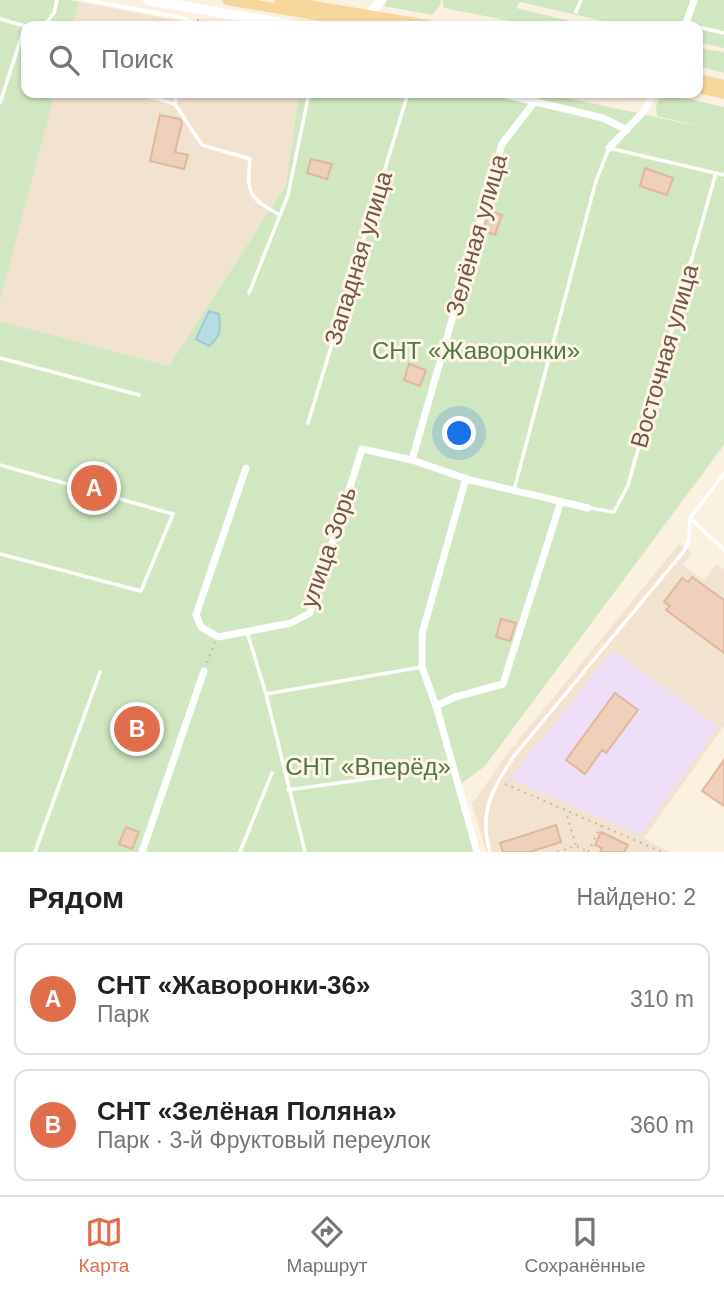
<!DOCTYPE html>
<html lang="ru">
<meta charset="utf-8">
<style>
body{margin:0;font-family:Arial,sans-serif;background:#f2f2f2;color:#222}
.you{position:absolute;left:460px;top:434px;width:24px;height:24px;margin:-18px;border:5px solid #fff;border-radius:50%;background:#1a73e8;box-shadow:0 0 0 10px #1a73e833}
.badge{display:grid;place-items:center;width:46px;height:46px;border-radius:50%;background:#e16e4a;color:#fff;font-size:23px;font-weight:700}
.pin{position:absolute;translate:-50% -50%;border:4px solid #fff;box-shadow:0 2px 7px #0006}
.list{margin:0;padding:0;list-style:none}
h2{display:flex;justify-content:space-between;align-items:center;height:91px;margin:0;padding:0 28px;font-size:30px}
h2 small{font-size:23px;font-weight:400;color:#767676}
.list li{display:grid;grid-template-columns:46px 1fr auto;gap:21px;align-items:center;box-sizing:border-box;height:112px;margin:0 14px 14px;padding:0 14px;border:2px solid #e0e0e0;border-radius:14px}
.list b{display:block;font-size:26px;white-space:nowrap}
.list p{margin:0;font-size:23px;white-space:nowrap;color:#767676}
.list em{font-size:23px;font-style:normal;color:#767676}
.icon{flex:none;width:38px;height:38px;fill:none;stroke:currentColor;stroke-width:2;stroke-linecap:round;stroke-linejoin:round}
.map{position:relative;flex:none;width:724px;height:852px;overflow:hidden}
.search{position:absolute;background:#fff;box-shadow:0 2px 5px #0004;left:21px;right:21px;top:21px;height:77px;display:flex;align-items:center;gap:18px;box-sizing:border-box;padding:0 24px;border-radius:14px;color:#767676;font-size:26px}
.sheet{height:343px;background:#fff}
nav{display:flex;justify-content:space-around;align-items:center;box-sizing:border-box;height:98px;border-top:2px solid #e0e0e0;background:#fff;font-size:19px;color:#767676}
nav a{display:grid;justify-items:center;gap:4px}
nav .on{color:#e16e4a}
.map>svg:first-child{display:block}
.residential{fill:#f2e3d0}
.education{fill:#eedef7}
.green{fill:#d0e7c1}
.water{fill:#b7dce3;stroke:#9dcbd4;stroke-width:2}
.building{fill:#efd0ba;stroke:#e1b79b;stroke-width:2}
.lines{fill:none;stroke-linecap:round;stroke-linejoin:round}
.path{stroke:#d3b39d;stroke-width:2;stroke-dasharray:2 5;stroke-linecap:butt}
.lane{stroke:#fff;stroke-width:3.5}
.street{stroke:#fff;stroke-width:7}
.secondary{stroke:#fff;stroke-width:10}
.primary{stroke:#f7d69b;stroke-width:10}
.labels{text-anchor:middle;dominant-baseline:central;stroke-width:6;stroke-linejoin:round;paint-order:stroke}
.street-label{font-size:24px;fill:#715849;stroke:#fef5e7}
.park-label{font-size:24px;fill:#517742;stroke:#fef5e7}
</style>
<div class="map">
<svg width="724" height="852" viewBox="0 0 724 852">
<rect width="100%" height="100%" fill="#fbf1e1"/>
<g class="residential">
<path d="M79 2 207 26H73Z"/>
<path d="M55 93H299L286 185 169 366 0 321V301Z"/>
<path d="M679 544 692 553 683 565 704 580 717 564 724 569V726L644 838 669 852H486L472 804 507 754Z"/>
</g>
<path class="education" d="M613 651 719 727 640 835 510 779Z"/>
<g class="green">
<path d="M0 0H68L79 2 73 26H26V93H55L0 301Z"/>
<path d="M387 0H440L441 4 432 15 384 6Z"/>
<path d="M442 0H724V48L698 42V26H612L616 24 520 2 516 8 583 24 586 26H536L444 8Z"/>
<path d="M698 48 724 52V73L698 66Z"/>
<path d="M299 93H544L711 129 657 116 656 106 662 93 724 107V445L485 766 461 784 481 852H0V321L169 366 286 185Z"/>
</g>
<path class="water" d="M209 311 219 314C221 328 221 337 209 346L196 339Z"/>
<g class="building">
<path d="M160 115 180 119 182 123 175 152 188 155 184 169 150 161Z"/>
<path d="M311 159 332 164 327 179 307 173Z"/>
<path d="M645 168 673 178 667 195 640 186Z"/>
<path d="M489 211 502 215 495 235 484 231Z"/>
<path d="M409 364 426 370 420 386 404 380Z"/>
<path d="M692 577 724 600V653L666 610 670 606 664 602 682 578 688 582Z"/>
<path d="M501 619 516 623 510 641 496 637Z"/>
<path d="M615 693 638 710 606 753 602 750 585 774 566 760Z"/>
<path d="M724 760V806L702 791Z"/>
<path d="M556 825 561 842 530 852H503L500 843Z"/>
<path d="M126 827 139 832 132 849 119 844Z"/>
<path d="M601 832 628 845 624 852H600L602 848 595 845Z"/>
</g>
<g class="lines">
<g class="path">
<path d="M197 20 227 26"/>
<path d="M207 663 215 642"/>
<path d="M505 784 662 852"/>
<path d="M577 846 588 852"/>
<path d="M557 852 576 846 566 812"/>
<path d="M588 852 601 826"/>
</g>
<g class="lane">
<path d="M86 0 183 18 190 21 193 26"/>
<path d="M576 12 581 0"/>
<path d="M0 19 25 26"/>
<path d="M698 27 724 33"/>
<path d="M137 93 175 104 202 145 250 159C246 194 250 199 280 215"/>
<path d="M0 103 25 26 47 22 54 13 57 0"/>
<path d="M175 104 177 93"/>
<path d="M249 293 288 195 309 93"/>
<path d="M0 358 139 395"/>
<path d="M308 423 408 93"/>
<path d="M0 465 173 514 141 591 0 554"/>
<path d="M724 474 690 518 724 550"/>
<path d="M514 490 596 181 609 148 724 175"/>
<path d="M590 508 614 512 628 485 716 173"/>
<path d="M247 632 266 694 305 852"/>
<path d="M266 694 422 667"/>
<path d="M288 790 452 767"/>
<path d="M35 852 100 672"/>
<path d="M240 852 272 773"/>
<path d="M490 852C478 811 493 789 514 756L684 551 689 540 690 518"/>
</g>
<g class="street">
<path d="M685 26 694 0"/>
<path d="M498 93 603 118 627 130"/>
<path d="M609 148 644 111 653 93"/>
<path d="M412 460 502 144 535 101"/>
<path d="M246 468 196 615 201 627 218 637 291 623 310 613 362 449 412 460 470 480 588 508"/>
<path d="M466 478 422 634V667L437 709 477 852"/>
<path d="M436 706 455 697 503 684 561 501"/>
<path d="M142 852 204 671"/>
</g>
<g class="secondary">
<path d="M148 0 298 26"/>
<path d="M366 19 381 0"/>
</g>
<g class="primary">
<path d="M227 0 380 26"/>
<path d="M279 0 434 26"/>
<path d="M698 79 724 85"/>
<path d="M698 88 724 94"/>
</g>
</g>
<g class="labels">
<g class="street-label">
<text transform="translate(476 235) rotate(-74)">Зелёная улица</text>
<text transform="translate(358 258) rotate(-73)">Западная улица</text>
<text transform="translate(664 356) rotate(-74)">Восточная улица</text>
<text transform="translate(328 547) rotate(-71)">улица Зорь</text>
</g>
<g class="park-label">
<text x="476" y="350">СНТ «Жаворонки»</text>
<text x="368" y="766">СНТ «Вперёд»</text>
</g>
</g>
</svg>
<div class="you"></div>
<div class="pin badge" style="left:94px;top:488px">A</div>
<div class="pin badge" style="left:137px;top:729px">B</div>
<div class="search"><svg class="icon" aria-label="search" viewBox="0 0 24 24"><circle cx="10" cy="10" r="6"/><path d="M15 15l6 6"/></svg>Поиск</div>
</div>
<section class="sheet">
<h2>Рядом<small>Найдено: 2</small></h2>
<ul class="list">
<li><span class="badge">A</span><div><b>СНТ «Жаворонки-36»</b><p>Парк</p></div><em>310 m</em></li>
<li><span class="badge">B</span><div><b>СНТ «Зелёная Поляна»</b><p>Парк · 3-й Фруктовый переулок</p></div><em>360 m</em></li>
</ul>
</section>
<nav>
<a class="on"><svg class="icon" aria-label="map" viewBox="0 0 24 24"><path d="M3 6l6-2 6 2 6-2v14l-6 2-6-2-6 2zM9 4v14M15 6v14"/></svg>Карта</a>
<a><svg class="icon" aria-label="directions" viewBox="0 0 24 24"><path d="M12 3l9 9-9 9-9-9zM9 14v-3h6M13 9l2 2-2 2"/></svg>Маршрут</a>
<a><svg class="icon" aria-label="saved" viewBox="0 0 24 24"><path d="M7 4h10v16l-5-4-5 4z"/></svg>Сохранённые</a>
</nav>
